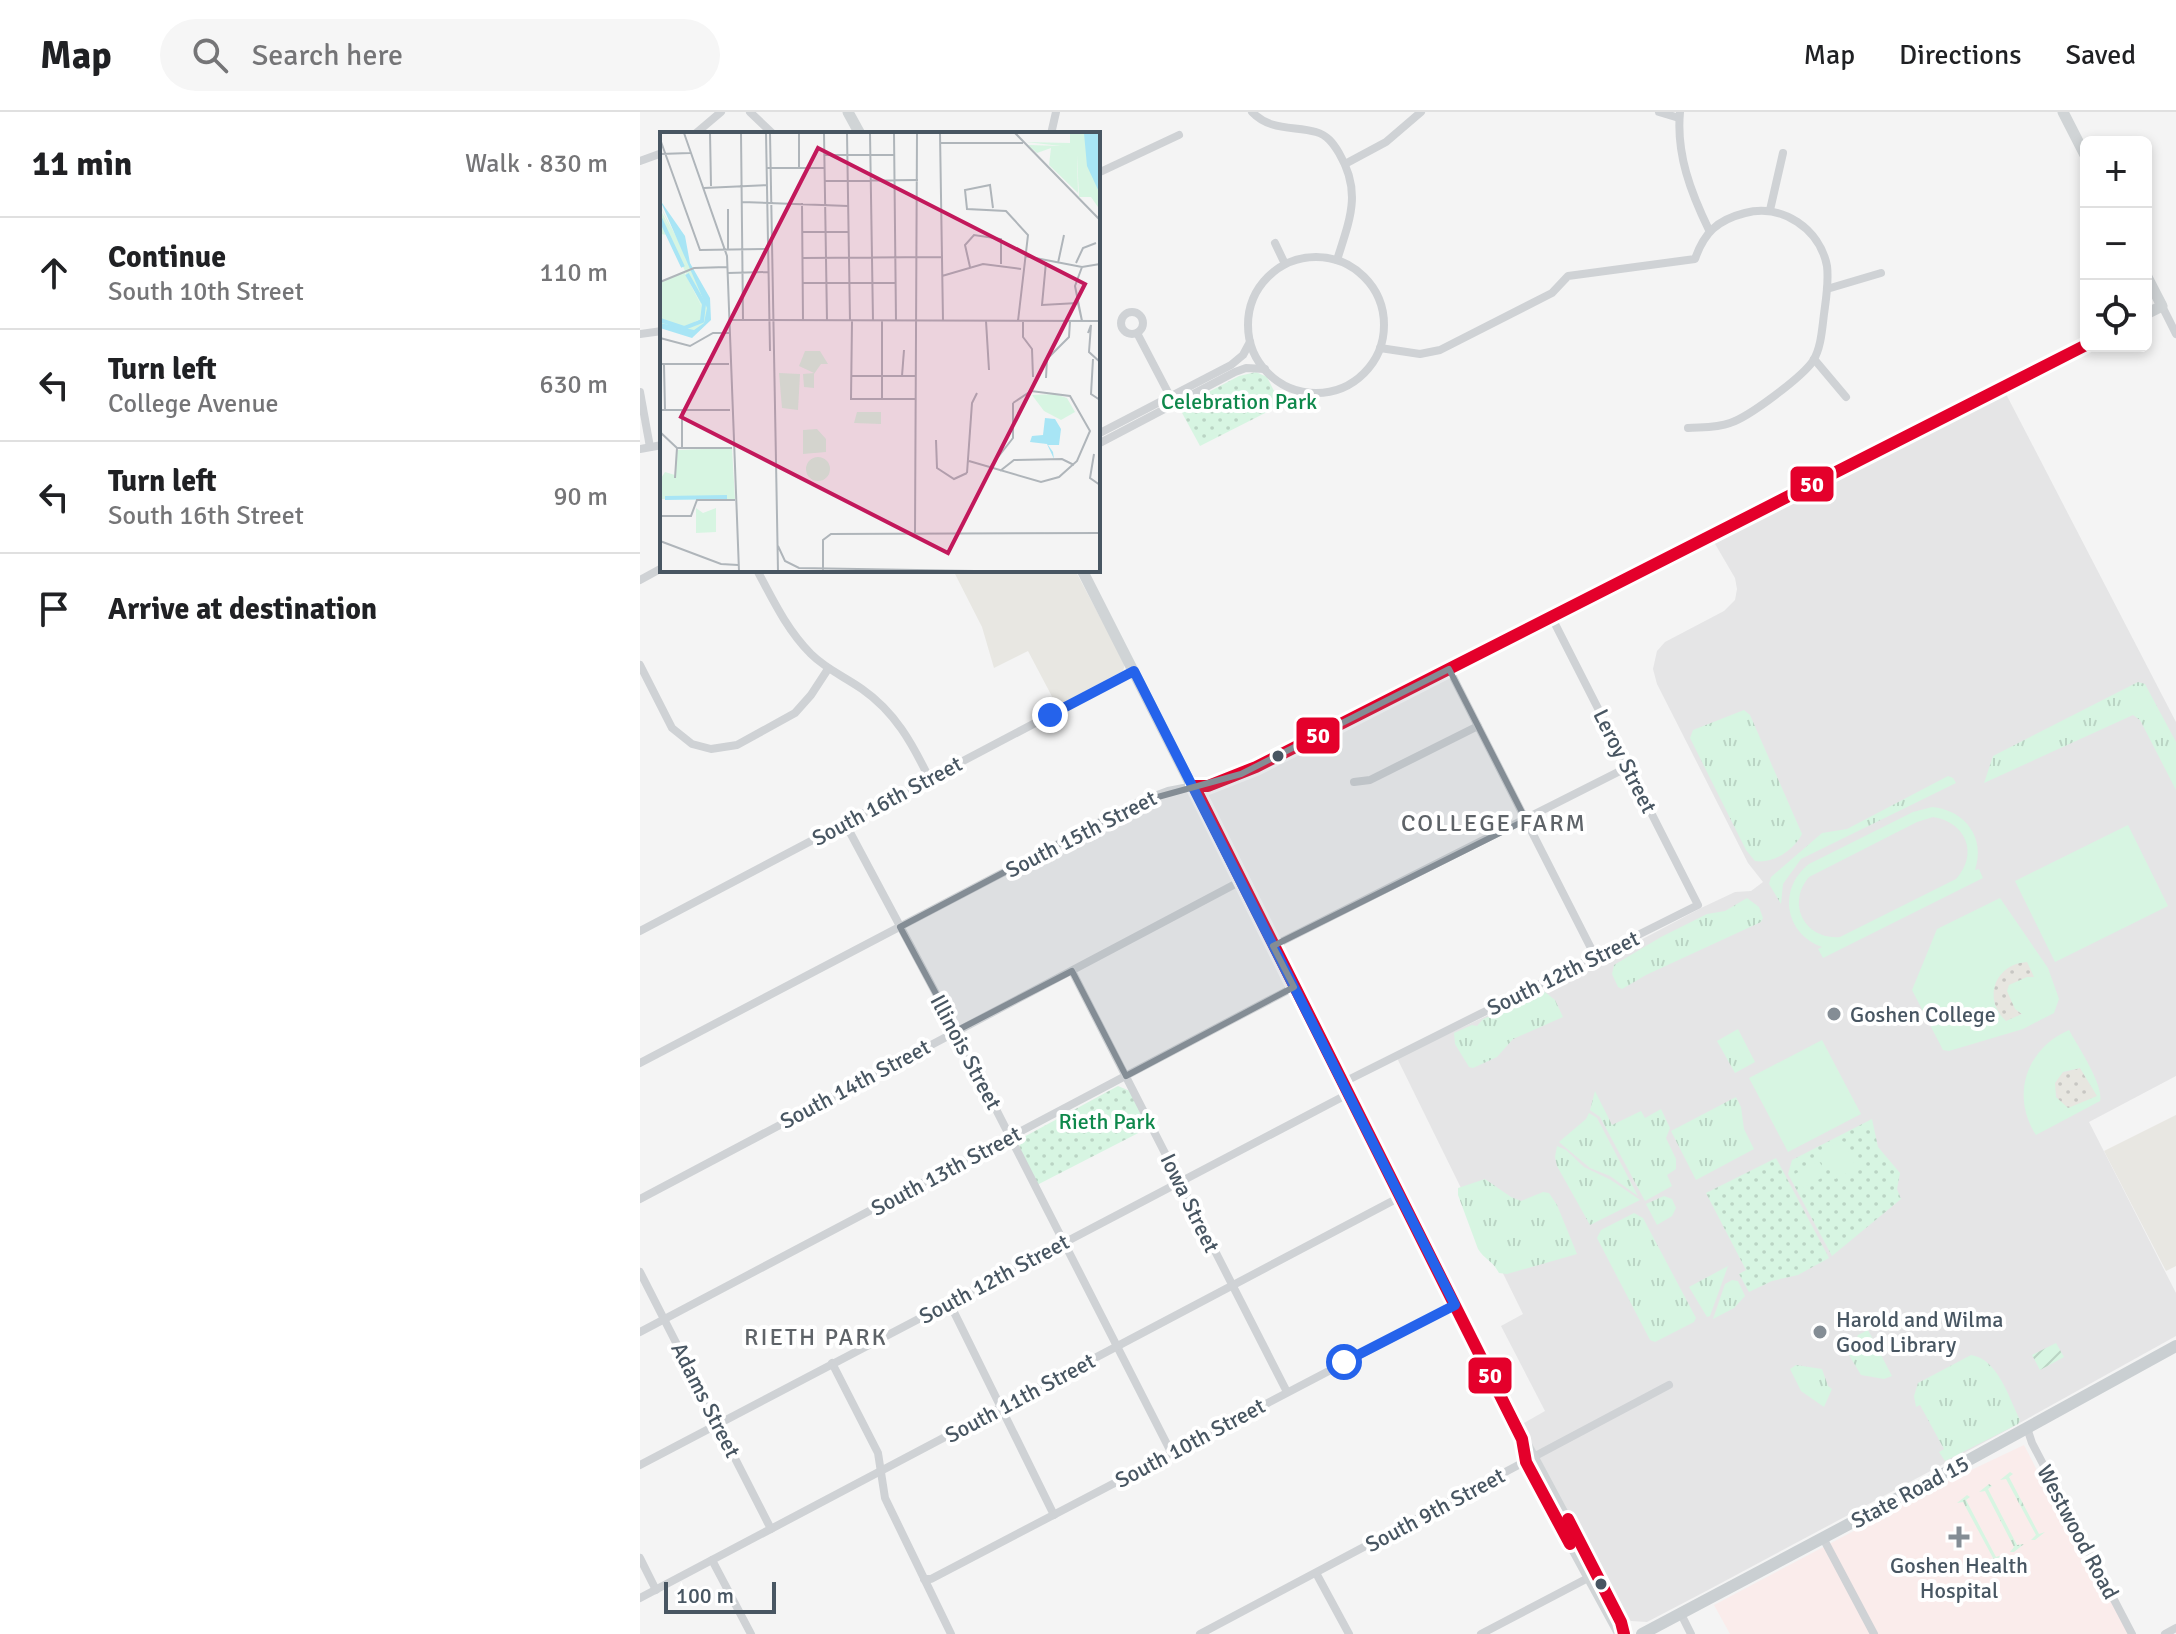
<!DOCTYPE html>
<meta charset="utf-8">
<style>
body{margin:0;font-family:Signika,sans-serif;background:#f6f6f6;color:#202124}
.controls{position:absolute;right:24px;top:24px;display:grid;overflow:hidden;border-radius:12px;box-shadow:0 4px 12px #0003}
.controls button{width:72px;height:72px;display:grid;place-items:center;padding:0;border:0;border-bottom:2px solid #e0e0e0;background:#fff;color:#202124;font:40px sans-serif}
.scale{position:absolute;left:24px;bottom:20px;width:112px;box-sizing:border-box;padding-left:8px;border:4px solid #485662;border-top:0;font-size:22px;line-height:28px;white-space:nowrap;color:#485662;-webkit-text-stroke:6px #fff;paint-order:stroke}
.stop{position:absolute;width:24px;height:24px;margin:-18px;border:6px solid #2563eb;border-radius:50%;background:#fff}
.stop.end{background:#2563eb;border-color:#fff;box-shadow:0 2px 8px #0008}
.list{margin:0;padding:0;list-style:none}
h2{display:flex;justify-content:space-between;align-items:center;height:104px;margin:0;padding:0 32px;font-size:34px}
h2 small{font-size:26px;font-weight:400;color:#757577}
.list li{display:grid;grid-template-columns:52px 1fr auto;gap:24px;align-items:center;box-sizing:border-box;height:112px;padding:0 32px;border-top:2px solid #e0e0e0}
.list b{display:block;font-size:30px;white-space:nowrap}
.list p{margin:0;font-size:26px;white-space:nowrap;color:#757577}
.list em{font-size:26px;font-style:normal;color:#757577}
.icon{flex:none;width:44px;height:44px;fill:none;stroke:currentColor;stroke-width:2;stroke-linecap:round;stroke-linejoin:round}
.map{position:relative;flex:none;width:1536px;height:1522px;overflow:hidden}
header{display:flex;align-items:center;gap:48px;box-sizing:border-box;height:112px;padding:0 40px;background:#fff;border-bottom:2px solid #e0e0e0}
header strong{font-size:38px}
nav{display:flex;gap:44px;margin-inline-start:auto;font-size:28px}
.search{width:560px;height:72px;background:#f6f6f6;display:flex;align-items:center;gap:20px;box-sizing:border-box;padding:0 28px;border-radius:44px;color:#757577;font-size:30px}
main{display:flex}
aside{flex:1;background:#fff}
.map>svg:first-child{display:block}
.commercial{fill:#e8e7e2}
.education{fill:#e5e5e6}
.medical{fill:#faeceb}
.grass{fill:url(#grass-tufts)}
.sand{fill:url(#sand-dots)}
.park{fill:url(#park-dots)}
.garden{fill:url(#garden-furrows)}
.pitch{fill:#d7f5e2;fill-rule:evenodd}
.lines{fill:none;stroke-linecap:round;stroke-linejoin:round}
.street{stroke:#cfd2d5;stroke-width:8}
.secondary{stroke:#d0d4d6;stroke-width:11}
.primary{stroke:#cacfd2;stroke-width:12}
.bus-1-casing{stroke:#fff;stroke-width:18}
.bus-1{stroke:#e4002b;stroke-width:12}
.route{stroke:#2563eb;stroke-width:10}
.marked{fill:#848d95;fill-opacity:0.2;stroke:#848d95;stroke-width:6;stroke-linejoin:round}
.bus-dot{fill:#485662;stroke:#fff;stroke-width:3}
.poi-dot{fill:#848d95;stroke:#fff;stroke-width:3}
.labels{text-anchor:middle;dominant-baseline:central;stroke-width:8;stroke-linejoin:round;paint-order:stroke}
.park-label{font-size:22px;fill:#0e884b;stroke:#fff}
.street-label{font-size:22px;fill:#485662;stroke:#fff}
.poi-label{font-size:22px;fill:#485662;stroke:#fff;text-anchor:start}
.neighbourhood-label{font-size:24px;letter-spacing:2px;fill:#5e6368;stroke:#fff}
.inset-river{fill:none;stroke:#a8e5f5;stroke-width:4}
.inset-road{fill:none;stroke:#afb5ba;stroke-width:2}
.view{fill:#c2185b;fill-opacity:0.15;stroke:#c2185b;stroke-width:4}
.inset-edge{fill:none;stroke:#485662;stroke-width:4}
.line-badge{stroke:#fff;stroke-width:3}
.badge-label{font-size:22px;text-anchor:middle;font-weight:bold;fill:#fff}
</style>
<header>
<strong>Map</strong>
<div class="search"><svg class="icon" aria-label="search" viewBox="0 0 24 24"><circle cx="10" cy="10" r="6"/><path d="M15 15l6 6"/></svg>Search here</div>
<nav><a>Map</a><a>Directions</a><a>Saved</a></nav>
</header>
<main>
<aside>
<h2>11 min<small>Walk · 830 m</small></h2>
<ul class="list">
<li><svg class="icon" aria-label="ahead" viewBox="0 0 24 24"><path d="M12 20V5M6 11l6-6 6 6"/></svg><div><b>Continue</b><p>South 10th Street</p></div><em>110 m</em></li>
<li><svg class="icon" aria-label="left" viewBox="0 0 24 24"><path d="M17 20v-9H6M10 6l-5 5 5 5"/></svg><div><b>Turn left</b><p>College Avenue</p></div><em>630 m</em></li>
<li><svg class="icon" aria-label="left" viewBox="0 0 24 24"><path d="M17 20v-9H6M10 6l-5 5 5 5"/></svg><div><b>Turn left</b><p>South 16th Street</p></div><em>90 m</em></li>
<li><svg class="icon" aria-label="arrive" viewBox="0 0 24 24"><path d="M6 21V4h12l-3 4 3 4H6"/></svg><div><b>Arrive at destination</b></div></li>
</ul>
</aside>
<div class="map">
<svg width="1536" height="1522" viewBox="0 0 1536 1522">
<defs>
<pattern id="grass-tufts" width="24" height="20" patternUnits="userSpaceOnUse" patternTransform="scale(2)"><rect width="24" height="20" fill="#d7f5e2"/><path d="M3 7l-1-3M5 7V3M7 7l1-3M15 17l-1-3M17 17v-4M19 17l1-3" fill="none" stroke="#bad4c4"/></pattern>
<pattern id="sand-dots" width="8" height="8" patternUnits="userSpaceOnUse" patternTransform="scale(2)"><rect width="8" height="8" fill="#e7e6e0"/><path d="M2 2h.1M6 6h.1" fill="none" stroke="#c8c7c3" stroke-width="1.8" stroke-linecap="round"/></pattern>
<pattern id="park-dots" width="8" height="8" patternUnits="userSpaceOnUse" patternTransform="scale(2)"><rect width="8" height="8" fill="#d7f5e2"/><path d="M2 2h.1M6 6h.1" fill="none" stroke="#bad4c4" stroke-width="1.8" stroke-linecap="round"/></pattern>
<pattern id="garden-furrows" width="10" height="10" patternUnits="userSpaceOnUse" patternTransform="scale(2)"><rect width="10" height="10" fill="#d7f5e2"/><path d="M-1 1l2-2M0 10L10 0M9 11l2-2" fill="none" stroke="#bad4c4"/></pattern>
</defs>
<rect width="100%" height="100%" fill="#f4f4f4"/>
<g class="commercial">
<path d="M313 458H435L485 552 483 559 417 594 388 539 354 556 342 515Z"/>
<path d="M1536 1003V1154L1526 1159 1464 1039Z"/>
</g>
<path class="education" d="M1365 280 1536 610V964L1449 1010 1536 1181V1224L1367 1318 1070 1477 1007 1510 991 1509 978 1497 964 1472 884 1316V1311L905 1299 861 1214 883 1202 757 946 946 857 1061 796 1095 780 1111 779 1123 770 1108 751 1017 572 1013 557 1017 539 1025 530 1084 499 1095 488 1097 477 1095 466 1071 425Z"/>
<path class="medical" d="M1384 1333 1423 1408 1436 1422 1488 1522H1090L1074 1493 1310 1368Z"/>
<g class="grass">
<path d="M1498 570 1505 572 1536 630V678L1500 608 1493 603 1344 671 1353 644Z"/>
<path d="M1104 598 1110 603 1162 722C1154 738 1133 752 1115 749L1106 738 1050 626 1053 618Z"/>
<path d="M1308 664 1313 666 1316 671 1161 747 1143 772 1141 792 1129 772 1131 765 1182 721 1207 717Z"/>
<path d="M1107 786 1119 795 1123 806 1121 810 1006 863 982 877 978 875 972 862 974 853 1021 825 1067 802 1085 799Z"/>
<path d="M905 880 915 888 923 905 873 927 857 945 833 956 829 955 815 932 814 921 832 913 837 914 843 907Z"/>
<path d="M1098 917 1115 950 1095 961 1077 929Z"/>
<path d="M955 979 972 1013 1001 999 1005 1006 1021 997 1030 1016 1026 1026 1036 1047V1057L1027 1063 1032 1074 1005 1089 960 1005 950 998Z"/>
<path d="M1096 985 1101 995 1104 1017 1114 1037 1056 1068 1031 1019Z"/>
<path d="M949 1001 957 1006 998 1084 970 1064 950 1056 919 1030 946 1007Z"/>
<path d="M917 1034 926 1038 944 1055 971 1068 1000 1088 950 1113 917 1054 915 1045Z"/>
<path d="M845 1067 871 1085 881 1089 903 1080 909 1081 917 1093 937 1142 867 1162 859 1161C852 1148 845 1148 838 1137L818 1083V1076Z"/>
<path d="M1024 1084 1032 1087 1036 1096 1032 1104 1017 1113 1006 1092Z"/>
<path d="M994 1101 1003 1106 1056 1206 1054 1210 1015 1230 1010 1228 957 1126 961 1118Z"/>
<path d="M1088 1154 1070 1204 1067 1205 1049 1175Z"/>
<path d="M1092 1168 1098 1169 1105 1184 1094 1196 1073 1207 1085 1172Z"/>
<path d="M1228 1218 1252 1264 1244 1267 1221 1263 1209 1243 1218 1223Z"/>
<path d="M1331 1243C1358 1247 1369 1286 1380 1308L1378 1312 1305 1349 1299 1340 1304 1337 1280 1293 1276 1295 1274 1284 1278 1271Z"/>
<path d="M1156 1253 1182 1257 1188 1274 1192 1277 1184 1295 1161 1279 1150 1257Z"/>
<path d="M1370 1360 1373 1362 1369 1365 1399 1422 1405 1420 1395 1428H1391L1396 1423 1366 1367 1360 1368Z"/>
<path d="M1349 1372 1352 1374 1348 1377 1377 1433 1384 1432 1374 1440H1370L1374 1435 1345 1379 1339 1380Z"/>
<path d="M1327 1383 1330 1385 1326 1388 1356 1445 1362 1443 1352 1451H1349L1353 1446 1323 1390 1317 1391Z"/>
</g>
<g class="sand">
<path d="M1387 850 1395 865 1390 866 1375 897 1382 902 1366 909C1342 887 1355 852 1387 850Z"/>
<path d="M1440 956 1457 984 1429 997 1419 990 1414 974 1420 962Z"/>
</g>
<g class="park">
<path d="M616 260 627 265 641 293 560 334 541 299 542 294 599 264Z"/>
<path d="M478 974 490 979 508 1016 397 1073 379 1034 382 1026Z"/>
<path d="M1232 1007 1238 1035 1260 1061 1257 1077 1261 1087 1192 1144 1148 1062 1152 1048Z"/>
<path d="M1136 1046 1189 1146 1158 1163 1132 1169 1109 1180 1099 1162 1106 1158 1066 1081Z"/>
</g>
<path class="garden" d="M1416 1231 1424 1245 1400 1258 1392 1243Z"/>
<g class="pitch">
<path d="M1292 695C1325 698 1346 726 1335 758L1339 757 1343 766 1183 846 1178 837 1182 835C1144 821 1138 776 1169 752L1273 700ZM1293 705C1326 710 1339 742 1316 767L1200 825C1165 828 1146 792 1169 765L1277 710Z"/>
<path d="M1488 713 1528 794 1415 850 1375 769Z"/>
<path d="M1360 786 1408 856 1419 887 1414 901 1383 917 1309 939 1303 938 1272 878 1297 817ZM1387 850 1394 865H1387L1369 873 1367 879 1375 897 1382 902 1366 909C1342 887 1355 852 1387 850Z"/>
<path d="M1429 918C1437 933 1464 973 1460 989L1396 1023C1370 983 1387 936 1429 918ZM1440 956 1457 984 1428 996 1416 985 1415 971 1423 960Z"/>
<path d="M1182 928 1221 1002 1148 1040 1109 966Z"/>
<path d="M1203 1029 1217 1056 1195 1067 1181 1039Z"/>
<path d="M1179 1049 1187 1063 1163 1076 1155 1062Z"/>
</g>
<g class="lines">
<g class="street">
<path d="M110 0 133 22"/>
<path d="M612 0C630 19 654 14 676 20 687 23 693 31 699 41 722 80 710 107 697 148"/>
<path d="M1019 0 1039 6"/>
<path d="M1040 0C1036 42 1051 81 1069 118"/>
<path d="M55 22 81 0"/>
<path d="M411 22 416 0"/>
<path d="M0 49 22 41"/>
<path d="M705 52 746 30 781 0"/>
<path d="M458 61 539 23"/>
<path d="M1130 98 1143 41"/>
<path d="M635 131 645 152"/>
<circle cx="676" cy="213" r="68"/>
<path d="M1187 177 1241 161"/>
<path d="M1522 194 1536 222"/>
<circle cx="492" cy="211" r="11"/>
<path d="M497 221 532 288"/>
<path d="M0 222 22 219"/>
<path d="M740 236 780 242 800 238 912 181 928 164 1055 147C1064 121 1077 108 1105 101 1142 91 1180 117 1187 154 1189 170 1186 187 1184 202 1182 218 1181 236 1173 249 1162 265 1109 305 1090 311 1077 316 1062 315 1048 316"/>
<path d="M1174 247 1206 285"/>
<path d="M0 280 10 335"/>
<path d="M458 322 591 253 603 243 610 230"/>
<path d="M458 332 595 260 606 256 625 257"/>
<path d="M0 337 22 333"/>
<path d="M117 458C133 488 147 518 171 542 186 557 205 565 222 577 255 600 272 631 289 666"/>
<path d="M0 468 22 456"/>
<path d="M0 553 32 616 52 632 71 637 97 633 155 601 171 583 188 557"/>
<path d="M809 557 956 846"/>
<path d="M714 670 730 668 838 614"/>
<path d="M205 711 316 919 531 1340"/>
<path d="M0 819 494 559"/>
<path d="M633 834 988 655"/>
<path d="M432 859 647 1280"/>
<path d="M0 951 496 691 528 679 554 674"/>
<path d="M702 971 1058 793 911 504"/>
<path d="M0 1087 601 769"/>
<path d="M0 1160 131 1417"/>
<path d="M309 1190 414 1403"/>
<path d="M0 1220 654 875"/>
<path d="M192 1251 238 1341 245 1386 311 1522"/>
<path d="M1387 1316 1392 1331 1492 1522"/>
<path d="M0 1353 708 982"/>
<path d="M1183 1426 1234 1522"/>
<path d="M0 1446 16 1478"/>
<path d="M72 1448 111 1522"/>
<path d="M676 1461 709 1522"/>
<path d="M284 1467H291L815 1193"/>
<path d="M0 1486 760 1085"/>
<path d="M1041 1502 1051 1522"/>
<path d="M560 1522 1029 1273"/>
<path d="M841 1522 948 1466"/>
<path d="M1525 1522 1536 1516"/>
</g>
<g class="secondary">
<path d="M208 0 220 22"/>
<path d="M1423 0 1446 45"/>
<path d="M1506 163 1522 194 1506 202"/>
<path d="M442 458 867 1296 981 1510 984 1522"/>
<path d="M554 674H568L616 655 1446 233"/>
<path d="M883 1331 886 1350 980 1522"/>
</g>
<path class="primary" d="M1002 1522 1305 1361 1536 1234"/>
<defs>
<g id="bus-1">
<path d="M928 1407 981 1510 984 1522"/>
<path d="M930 1432 886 1350 882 1327 554 674H568L616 655 1446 233"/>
</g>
</defs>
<use href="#bus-1" class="bus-1-casing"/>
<use href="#bus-1" class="bus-1"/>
</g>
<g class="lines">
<path class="route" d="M410 603 494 559 815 1193 704 1250"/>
</g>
<path class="marked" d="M809 557 886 708 633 834 654 875 486 964 432 859 316 919 260 815 496 691 601 662Z"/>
<g class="bus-dot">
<circle cx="638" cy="644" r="7"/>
<circle cx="961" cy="1472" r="7"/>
</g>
<g class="poi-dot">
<circle cx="1194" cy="902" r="8"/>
<circle cx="1180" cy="1220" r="8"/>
<path d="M1315 1413h8v8h8v8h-8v8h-8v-8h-8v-8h8z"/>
</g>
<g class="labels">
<g class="park-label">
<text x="599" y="289">Celebration Park</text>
<text x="467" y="1009">Rieth Park</text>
</g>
<g class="street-label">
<text transform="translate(985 649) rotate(63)">Leroy Street</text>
<text transform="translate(247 689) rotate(-28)">South 16th Street</text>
<text transform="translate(441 722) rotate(-27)">South 15th Street</text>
<text transform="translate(923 861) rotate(-26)">South 12th Street</text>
<text transform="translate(326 940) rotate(62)">Illinois Street</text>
<text transform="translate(215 972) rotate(-28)">South 14th Street</text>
<text transform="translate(306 1059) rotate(-28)">South 13th Street</text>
<text transform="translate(550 1091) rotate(64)">Iowa Street</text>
<text transform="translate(354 1167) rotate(-28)">South 12th Street</text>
<text transform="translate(380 1286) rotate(-28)">South 11th Street</text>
<text transform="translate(66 1288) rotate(63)">Adams Street</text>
<text transform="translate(550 1331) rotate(-28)">South 10th Street</text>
<text transform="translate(1270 1380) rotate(-28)">State Road 15</text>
<text transform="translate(795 1398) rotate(-28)">South 9th Street</text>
<text transform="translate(1438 1420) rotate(62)">Westwood Road</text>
</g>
<g class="poi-label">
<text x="1210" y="902">Goshen College</text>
<text x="1196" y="1207">Harold and Wilma<tspan x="1196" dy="25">Good Library</tspan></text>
<text x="1319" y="1453" text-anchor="middle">Goshen Health<tspan x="1319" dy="25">Hospital</tspan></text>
</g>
<g class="neighbourhood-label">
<text x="854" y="711">COLLEGE FARM</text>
<text x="176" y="1225">RIETH PARK</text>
</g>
</g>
<g transform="translate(20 20)">
<rect width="440" height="440" fill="#f4f4f4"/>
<path d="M368 13 401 14 417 23 418 61 389 33 391 16 377 21ZM24 139 42 175 41 186 29 194 0 185V151ZM145 219H160L168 232H161L154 242V256L144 255 143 242 154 241 139 234ZM395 262 407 266 415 280 401 288 384 279 372 263ZM197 280H221V292L194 291Z" fill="#d7f5e2"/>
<path d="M0 77 42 156 46 187 31 199 0 191V185L37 191 42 175 8 103 0 102ZM72 316 75 368 0 367V348L5 340 15 343 16 318ZM36 376 43 381 56 376V400L36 401Z" fill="#d7f5e2"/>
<path d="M410 1H440V78L431 65H419L417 23H407L401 14 366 10 410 11ZM0 73 48 167 49 187 41 197 26 202 0 195V189L29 196 41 190 44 175ZM119 241 140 242 138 278 122 276Z" fill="#d7f5e2"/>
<path d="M157 297 166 307V320L143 322V298ZM146 337a12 12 0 1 1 24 0a12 12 0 1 1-24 0Z" fill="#d7f5e2"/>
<path d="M424 1H440V62L427 34ZM0 68 25 104 30 131 50 166 51 188 32 206 0 196V191L34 198 44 191 47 176ZM385 286 395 287 401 297 399 313H388L393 320 394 327 387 312 370 310 372 304 383 303Z" fill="#a8e5f5"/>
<path class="inset-river" d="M0 86 23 135M0 188 24 196 42 189 44 172 27 142M5 366 67 365"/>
<path class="inset-road" d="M24 1 67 124 79 439M50 1 51 54M81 1 83 188M106 1 110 219M110 1 118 439M139 1V36M164 1 167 189M187 1 190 189M210 1 213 189M234 1 236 189M280 1 283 189M355 1 440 88M0 7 40 118 108 117M280 11H363M0 22 30 21M164 23H234M107 36H165M165 49 258 48M44 56 107 53M82 70 188 74M142 71 143 189M333 76 330 53 305 58 307 77 346 79 368 103 358 189M68 77V117M142 100H189M365 124 422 135 440 132M142 126 281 125M386 130 382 173 418 171M398 131 404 103M416 131 423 116 436 111M310 135 305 113 314 103 341 107V132M68 141 108 140M282 144 323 132 361 137M0 150 34 136 67 135M143 151H236M418 171 422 189 415 154 422 135M69 188 440 189M192 189 191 267H255M326 189 329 238M363 189V205L372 217 373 245M428 201 431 193 429 220 440 230M0 206 30 214 53 201H69M433 227 431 262 440 268M0 232H69M4 233 5 278M191 244H255M242 244 244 218M386 246 387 227 409 205 410 189M222 267V189M0 278H70M22 278V316M0 300 17 316H72M276 308 277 336 294 347 307 341M434 322 430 346 440 353M309 329 381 350 399 345 417 329 430 299 410 264 371 259 353 271M331 334 353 306V271M340 339 354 328 402 327 414 333M307 341 312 271 317 261M15 346 17 316M0 384H31L37 368H75M255 402 257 1M0 409 61 432 78 433M118 414 125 429 139 436 315 439M163 439V408L171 402 440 401"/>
<path class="view" d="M158 16 425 152 288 421 21 285Z"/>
<rect width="440" height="440" class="inset-edge"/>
</g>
<g class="line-badge">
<rect x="1149" y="353" width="46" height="38" rx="8" fill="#e4002b"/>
<rect x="655" y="604" width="46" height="39" rx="8" fill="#e4002b"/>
<rect x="827" y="1244" width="46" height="39" rx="8" fill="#e4002b"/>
</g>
<g class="badge-label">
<text x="1172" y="380">50</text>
<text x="678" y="631">50</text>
<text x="850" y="1271">50</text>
</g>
</svg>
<div class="controls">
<button>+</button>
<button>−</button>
<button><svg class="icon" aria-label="locate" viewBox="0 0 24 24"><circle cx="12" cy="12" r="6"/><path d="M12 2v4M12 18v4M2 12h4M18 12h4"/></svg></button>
</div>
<div class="scale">100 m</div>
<div class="stop" style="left:704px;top:1250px"></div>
<div class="stop end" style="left:410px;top:603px"></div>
</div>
</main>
